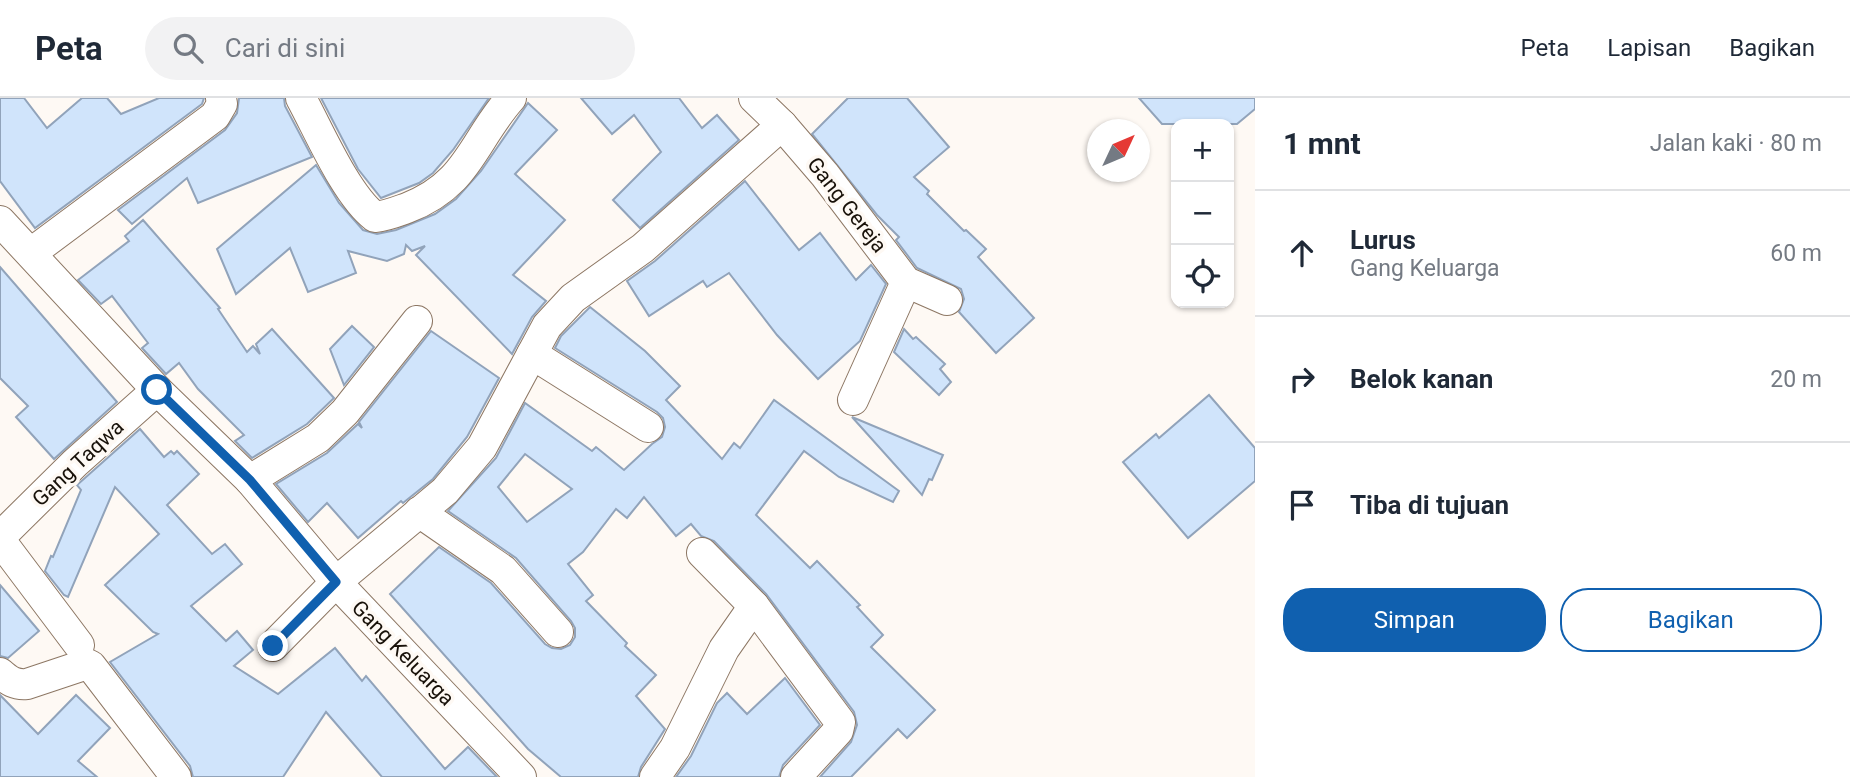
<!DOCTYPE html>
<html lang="id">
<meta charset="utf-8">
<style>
body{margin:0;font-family:Roboto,sans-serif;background:#f2f2f3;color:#1f2937}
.controls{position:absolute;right:21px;top:21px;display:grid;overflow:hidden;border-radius:14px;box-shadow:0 2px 5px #0004}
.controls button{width:63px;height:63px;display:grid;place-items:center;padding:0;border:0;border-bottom:2px solid #e0e1e3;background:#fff;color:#1f2937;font:35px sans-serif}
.compass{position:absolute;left:1087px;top:21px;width:63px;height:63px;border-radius:50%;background:#fff;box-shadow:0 2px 5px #0004;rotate:46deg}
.stop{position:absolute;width:21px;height:21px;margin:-16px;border:5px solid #1060af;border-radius:50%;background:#fff}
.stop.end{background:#1060af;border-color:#fff;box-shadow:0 2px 7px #0008}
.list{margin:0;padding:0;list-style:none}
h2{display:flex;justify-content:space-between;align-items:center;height:91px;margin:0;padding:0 28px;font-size:30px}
h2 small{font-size:23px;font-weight:400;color:#747a83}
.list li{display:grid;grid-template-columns:46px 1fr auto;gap:21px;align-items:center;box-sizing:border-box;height:126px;padding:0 28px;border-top:2px solid #e0e1e3}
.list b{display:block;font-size:26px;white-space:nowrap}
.list p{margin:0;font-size:23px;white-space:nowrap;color:#747a83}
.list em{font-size:23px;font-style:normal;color:#747a83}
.actions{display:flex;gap:14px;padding:21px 28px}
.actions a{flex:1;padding:16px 0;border:2px solid #1060af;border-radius:28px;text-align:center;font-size:24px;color:#1060af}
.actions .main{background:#1060af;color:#fff}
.icon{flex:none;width:38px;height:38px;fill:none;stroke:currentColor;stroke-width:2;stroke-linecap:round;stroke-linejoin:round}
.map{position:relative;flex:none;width:1255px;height:679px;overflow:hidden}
header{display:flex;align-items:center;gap:42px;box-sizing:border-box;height:98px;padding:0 35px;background:#fff;border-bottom:2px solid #e0e1e3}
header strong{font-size:33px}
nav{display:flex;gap:38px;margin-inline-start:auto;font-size:24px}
.search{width:490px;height:63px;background:#f2f2f3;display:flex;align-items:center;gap:18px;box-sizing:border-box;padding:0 24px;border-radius:38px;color:#747a83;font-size:26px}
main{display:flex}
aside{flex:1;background:#fff}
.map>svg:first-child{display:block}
.building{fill:#d0e4fb;stroke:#91a3ba;stroke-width:2;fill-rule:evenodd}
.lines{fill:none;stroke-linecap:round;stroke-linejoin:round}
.street-casing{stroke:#8d7764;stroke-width:32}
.street{stroke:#fff;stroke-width:30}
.route{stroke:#1060af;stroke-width:9}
.labels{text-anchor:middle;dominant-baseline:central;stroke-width:7;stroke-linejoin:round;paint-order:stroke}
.street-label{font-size:21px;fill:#181109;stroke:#fef9f4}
</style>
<header>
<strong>Peta</strong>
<div class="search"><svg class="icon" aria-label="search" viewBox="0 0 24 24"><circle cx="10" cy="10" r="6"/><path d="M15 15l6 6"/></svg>Cari di sini</div>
<nav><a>Peta</a><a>Lapisan</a><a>Bagikan</a></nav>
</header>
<main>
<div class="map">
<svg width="1255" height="679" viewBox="0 0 1255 679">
<rect width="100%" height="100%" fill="#fef9f4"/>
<g class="building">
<path d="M0 0H24L47 30 82 0H107L121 16 159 0H204L202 6 35 130 0 83Z"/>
<path d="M239 0H284L285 8 312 59 198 105 187 80 132 126 118 112 225 32 237 15Z"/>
<path d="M321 0H489L453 52 433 75 419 85 381 100 358 71Z"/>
<path d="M581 0H679L702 30 717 17 739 42 640 130 613 102 661 54 634 17 612 36Z"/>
<path d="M848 0H907L949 49 914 79 929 93 927 96 964 133 966 132 986 151 978 159 1034 220 996 255 959 214 964 201 961 191 917 170 896 142 899 139 877 117 812 36Z"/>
<path d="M1139 0H1255V11L1237 26H1162Z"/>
<path d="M528 5 557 32 515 76 565 122 513 177 546 203 532 219 512 256 416 157 425 148 412 153 406 147 404 156 387 163 348 153 356 175 308 194 290 150 236 196 217 151 316 67 339 105 363 132 377 136 396 132 435 116 456 101 481 73Z"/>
<path d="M745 83 799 152 820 135 856 182 871 167 886 186 860 243 818 281 777 237 729 175 707 189 703 183 649 218 627 183 655 163Z"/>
<path d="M143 122 220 210 218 211 247 254 253 248 260 256 256 246 272 231 334 300 307 326 252 360 235 343 244 337 198 291 179 265 166 276 142 250 148 245 112 198 101 206 78 182 129 143 125 138Z"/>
<path d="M0 169 117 304 54 361 16 319 28 308 0 280Z"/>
<path d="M590 209 645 253 680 288 666 302 722 361 734 345 740 350 774 302 899 393 893 404 839 379 804 353 756 417 810 470 817 463 860 507 857 509 883 537 871 549 935 612 907 640 898 631 851 679H820L851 644 857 627 854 614 766 496 714 443 701 438 691 426 676 438 644 399 627 420 616 411 583 454 568 466 593 497 586 503 627 545 625 548 656 577 636 598 665 631 641 669 638 679H561L528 651 390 496 439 449 491 485 545 546 552 550 561 551 570 547 575 539V530L571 523 516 460 448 413 496 360 525 305 592 353 596 349 624 372 652 346 662 339 665 329 663 320 657 314 555 250 561 238ZM525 356 572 391 527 424 498 389Z"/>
<path d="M352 228 374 249 344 287 330 251Z"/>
<path d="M904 231 913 241 916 239 945 266 940 271 951 284 939 297 894 254Z"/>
<path d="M431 233 499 280 467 339 433 381 403 405 401 403 358 440 327 405 308 424 276 386 327 355 358 326 362 330 359 324Z"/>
<path d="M1209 297 1255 350V383L1188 440 1123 364 1156 336 1159 340Z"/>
<path d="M852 319 943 357 932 382 929 381 922 397Z"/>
<path d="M140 331 164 359 171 353 174 356 177 353 199 376 167 407 212 456 225 446 242 466 191 508 226 543 237 533 253 552 234 568 278 596 335 550 362 583 366 578 445 671 468 649 497 679H382L326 614 283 679H193L190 668 110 564 158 536 153 534 105 487 159 436 115 389 68 499 64 497 45 473 51 458 53 459 81 392 77 387Z"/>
<path d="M0 487 39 533 8 560 0 558Z"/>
<path d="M785 580 820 627 783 667 779 679H676L691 658 717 605 727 595 747 616Z"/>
<path d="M0 597 38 636 76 597 110 630 78 663 97 679H0Z"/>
</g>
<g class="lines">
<defs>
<g id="street">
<path d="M301 0C319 33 346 97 375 119 386 118 396 114 407 110 469 86 472 44 511 0"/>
<path d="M754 0 782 27 825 77 906 184 947 202"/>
<path d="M0 123 157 292 250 382 336 484 521 679"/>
<path d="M31 155 215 18 222 6 221 0"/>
<path d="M532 256 648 329"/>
<path d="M853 302 906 184"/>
<path d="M250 382 318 340 345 314 417 223"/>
<path d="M419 414 503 472 558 534"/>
<path d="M0 439 75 365 157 292"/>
<path d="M0 442 79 547"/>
<path d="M702 455 754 508 840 624 838 633 796 679"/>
<path d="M273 548 336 484 445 393 482 349 547 228 573 200 643 150 782 27"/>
<path d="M0 575C9 583 15 587 27 586L87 566 91 568 176 679"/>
<path d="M655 679 675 650 724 551 754 508"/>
</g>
</defs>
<use href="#street" class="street-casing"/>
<use href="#street" class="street"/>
</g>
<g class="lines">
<path class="route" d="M157 292 250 382 336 484 273 548"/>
</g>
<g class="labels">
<g class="street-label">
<text transform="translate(847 107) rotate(52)">Gang Gereja</text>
<text transform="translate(78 365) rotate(-43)">Gang Taqwa</text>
<text transform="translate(403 555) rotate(46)">Gang Keluarga</text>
</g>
</g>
</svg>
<div class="controls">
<button>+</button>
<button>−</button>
<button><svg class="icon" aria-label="locate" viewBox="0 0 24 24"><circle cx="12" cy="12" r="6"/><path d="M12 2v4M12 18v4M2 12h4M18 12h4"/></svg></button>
</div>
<svg class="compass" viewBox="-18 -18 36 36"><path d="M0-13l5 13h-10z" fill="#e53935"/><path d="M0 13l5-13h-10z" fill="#747a83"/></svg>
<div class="stop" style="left:157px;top:292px"></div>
<div class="stop end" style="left:273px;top:548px"></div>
</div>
<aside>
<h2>1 mnt<small>Jalan kaki · 80 m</small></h2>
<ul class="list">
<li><svg class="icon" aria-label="ahead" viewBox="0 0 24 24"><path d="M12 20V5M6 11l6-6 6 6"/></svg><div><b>Lurus</b><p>Gang Keluarga</p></div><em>60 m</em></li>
<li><svg class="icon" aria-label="right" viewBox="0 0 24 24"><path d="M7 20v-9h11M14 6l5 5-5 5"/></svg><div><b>Belok kanan</b></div><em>20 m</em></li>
<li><svg class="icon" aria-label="arrive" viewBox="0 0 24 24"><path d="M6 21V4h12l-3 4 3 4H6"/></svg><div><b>Tiba di tujuan</b></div></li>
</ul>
<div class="actions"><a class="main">Simpan</a><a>Bagikan</a></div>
</aside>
</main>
